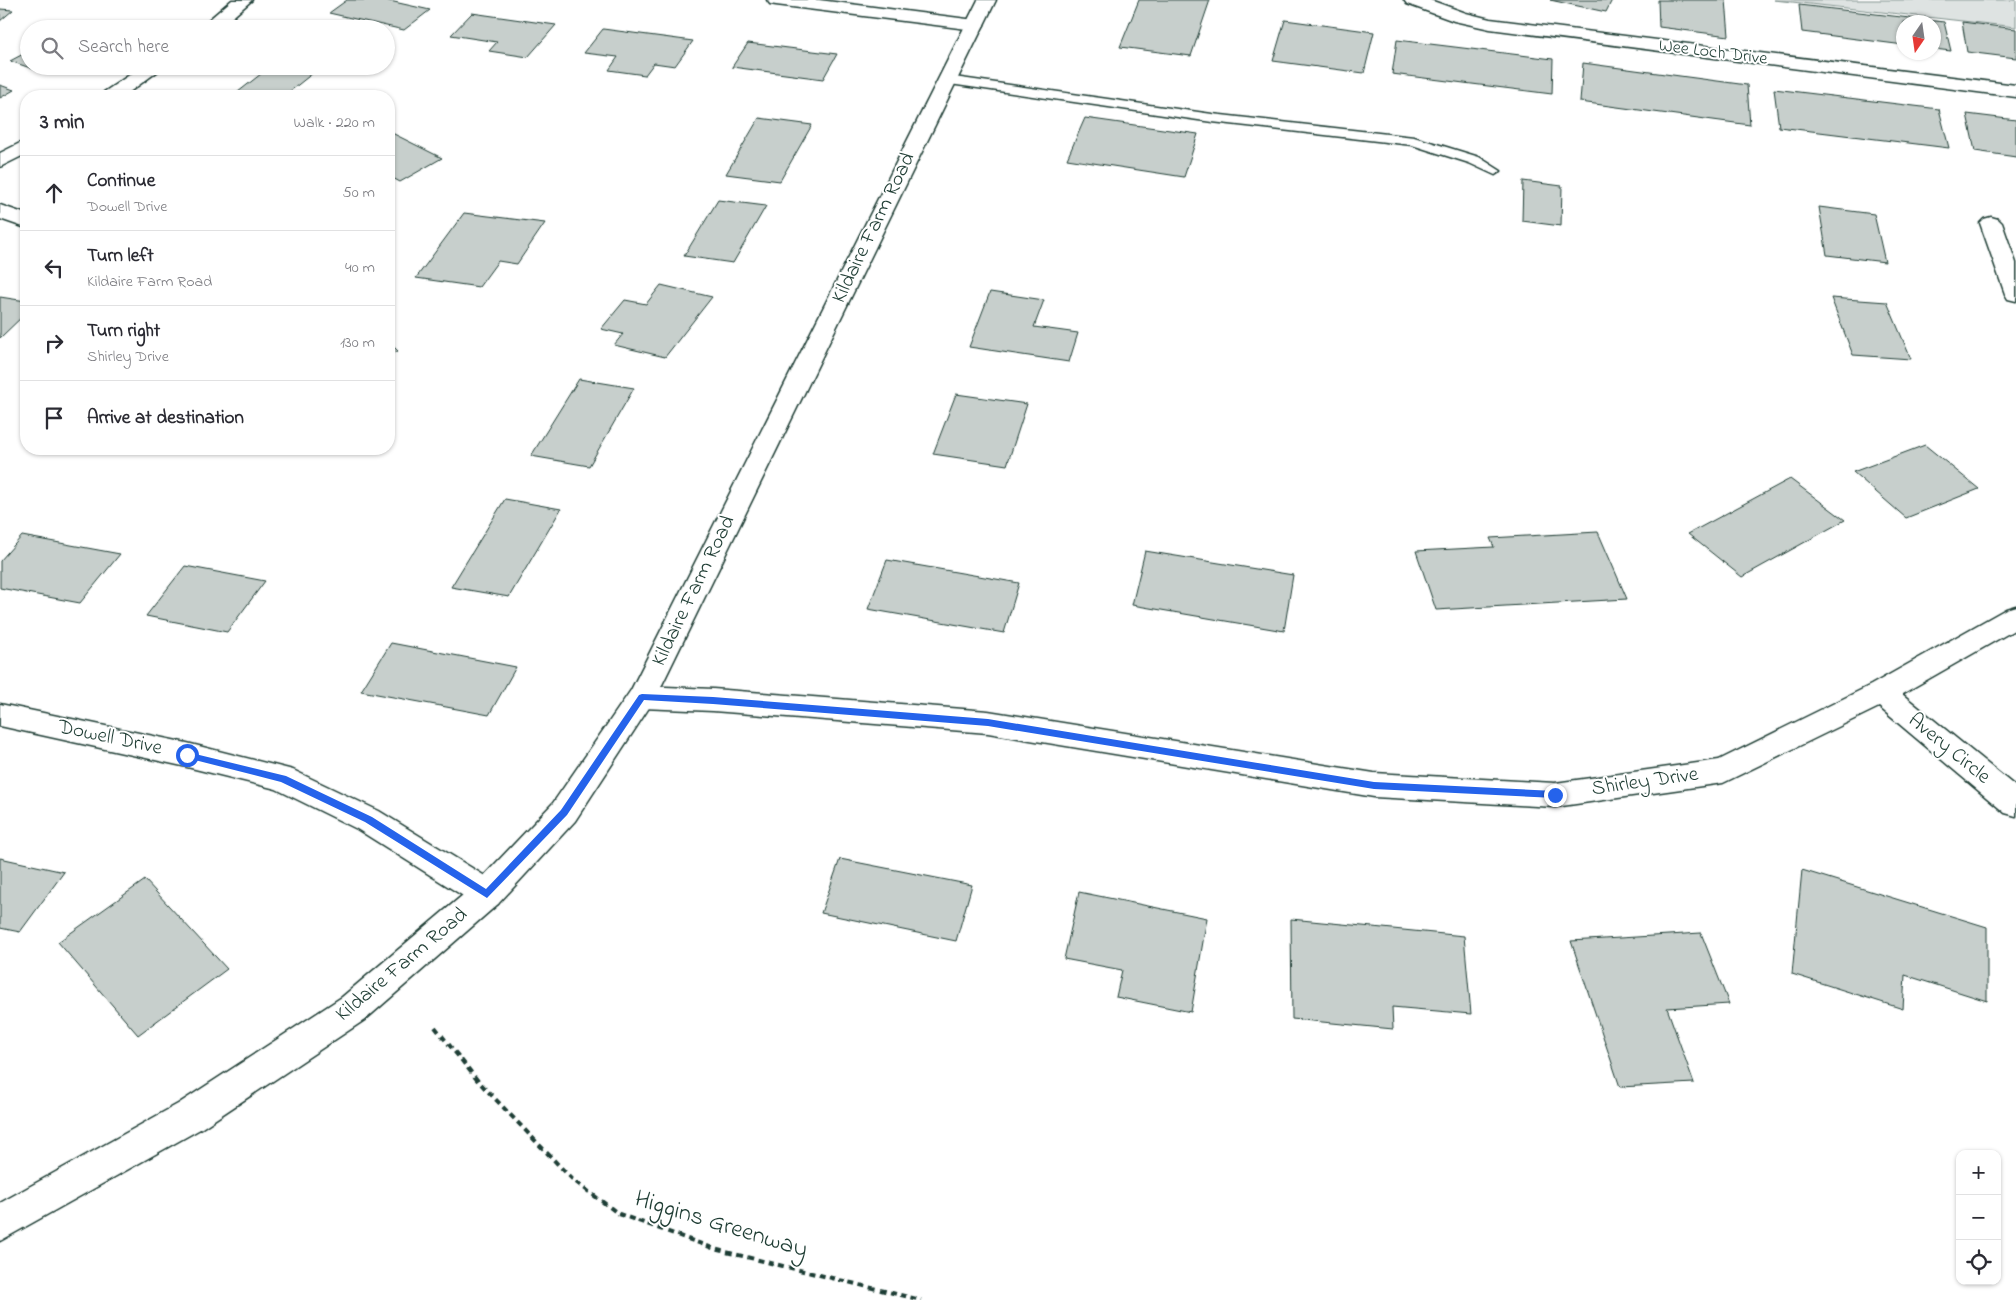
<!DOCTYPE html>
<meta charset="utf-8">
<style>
body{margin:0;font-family:"Indie Flower",sans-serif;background:#f2f2f3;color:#2b2b33}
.controls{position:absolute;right:15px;bottom:15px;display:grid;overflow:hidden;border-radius:10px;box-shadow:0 1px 4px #0004}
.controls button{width:45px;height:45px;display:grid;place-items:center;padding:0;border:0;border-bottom:1px solid #e1e1e2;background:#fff;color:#2b2b33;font:25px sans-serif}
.compass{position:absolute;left:1896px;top:15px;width:45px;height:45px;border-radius:50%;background:#fff;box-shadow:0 1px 4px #0004;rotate:193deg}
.stop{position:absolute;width:15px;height:15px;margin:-11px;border:4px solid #2563eb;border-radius:50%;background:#fff}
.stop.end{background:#2563eb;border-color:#fff;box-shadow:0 1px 5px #0008}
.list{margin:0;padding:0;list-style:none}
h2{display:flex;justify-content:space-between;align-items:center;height:65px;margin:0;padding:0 20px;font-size:21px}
h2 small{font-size:16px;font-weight:400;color:#7c7c81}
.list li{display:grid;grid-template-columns:32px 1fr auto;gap:15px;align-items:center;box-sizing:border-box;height:75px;padding:0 20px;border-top:1px solid #e1e1e2}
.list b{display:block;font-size:19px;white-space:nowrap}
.list p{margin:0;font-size:16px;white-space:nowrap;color:#7c7c81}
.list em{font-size:16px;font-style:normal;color:#7c7c81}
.icon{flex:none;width:28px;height:28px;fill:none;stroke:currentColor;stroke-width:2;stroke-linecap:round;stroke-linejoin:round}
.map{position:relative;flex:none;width:2016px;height:1300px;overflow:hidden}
.search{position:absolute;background:#fff;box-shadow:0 1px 4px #0004;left:20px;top:20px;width:375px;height:55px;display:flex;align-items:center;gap:12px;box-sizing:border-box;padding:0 18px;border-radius:28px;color:#7c7c81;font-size:19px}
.panel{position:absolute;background:#fff;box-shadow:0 1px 4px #0004;left:20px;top:90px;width:375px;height:365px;border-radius:20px}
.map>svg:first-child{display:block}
.green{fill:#dee3e2;stroke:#7e908b}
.building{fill:#c7cfcc;stroke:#1f3d34}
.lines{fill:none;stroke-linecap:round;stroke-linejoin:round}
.lane-casing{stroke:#1f3d34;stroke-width:3}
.street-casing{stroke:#1f3d34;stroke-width:3}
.secondary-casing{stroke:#1f3d34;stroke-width:3}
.path{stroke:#1f3d34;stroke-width:4;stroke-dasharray:6 4.5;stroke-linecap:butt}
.lane{fill:#fff;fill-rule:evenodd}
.street{fill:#fff;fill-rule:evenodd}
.secondary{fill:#fff;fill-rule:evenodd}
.route{fill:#2563eb}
.labels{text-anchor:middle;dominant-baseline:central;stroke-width:4;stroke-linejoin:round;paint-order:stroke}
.far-street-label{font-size:18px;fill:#1f3d34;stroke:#fff}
.street-label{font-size:21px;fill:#1f3d34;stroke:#fff}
.near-street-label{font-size:25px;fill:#1f3d34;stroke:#fff}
</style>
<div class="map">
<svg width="2016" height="1300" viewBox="0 0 2016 1300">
<rect width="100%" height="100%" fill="#fff"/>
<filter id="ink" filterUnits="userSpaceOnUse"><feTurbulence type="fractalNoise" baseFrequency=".02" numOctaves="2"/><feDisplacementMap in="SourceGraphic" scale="10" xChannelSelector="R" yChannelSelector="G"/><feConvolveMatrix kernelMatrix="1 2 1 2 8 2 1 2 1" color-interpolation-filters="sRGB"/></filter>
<g filter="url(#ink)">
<path class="green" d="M1774 0H2016V27Z"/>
<g class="building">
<path d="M347 0H385L430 10 404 30 329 13Z"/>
<path d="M1139 0H1210L1191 56 1120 47Z"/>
<path d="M1550 0H1612L1606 12Z"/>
<path d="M1658 0H1726L1729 36 1659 27Z"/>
<path d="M1799 5 1944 22 1951 51 1934 49V22H1904V45L1802 32Z"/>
<path d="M0 9 13 10 0 21Z"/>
<path d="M472 13 556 25 528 57 489 51 497 42 451 35Z"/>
<path d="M1285 20 1374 32 1364 73 1273 61Z"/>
<path d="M1962 22 2016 29V58L1967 52Z"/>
<path d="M603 29 693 41 675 66 654 63 645 75 609 70 618 57 584 53Z"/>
<path d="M1397 40 1553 59 1552 94 1392 74Z"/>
<path d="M748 43 837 54 823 79 732 67Z"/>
<path d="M29 51V66H53L42 72 10 61Z"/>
<path d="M1583 63 1747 85 1750 125 1580 102Z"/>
<path d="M271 66H306L318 69 284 96H233Z"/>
<path d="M0 85 14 90 0 98Z"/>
<path d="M1774 89 1939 109 1949 148 1779 127Z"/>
<path d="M1967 114 2016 120V157L1975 151Z"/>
<path d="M759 118 812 125 780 181 726 174Z"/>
<path d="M1085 118 1198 134 1184 177 1067 159Z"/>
<path d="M390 132 442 158 400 182 389 176Z"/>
<path d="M1523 181 1562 186 1561 226 1522 221Z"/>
<path d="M718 200 766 206 733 263 684 256Z"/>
<path d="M1819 207 1874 214 1885 262 1827 255Z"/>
<path d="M464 213 545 223 517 264 498 261 479 287 416 278Z"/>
<path d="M661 285 712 297 665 357 614 345 623 334 601 329 625 300 646 304Z"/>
<path d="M990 292 1044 300 1034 327 1078 333 1069 362 969 347Z"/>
<path d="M0 297 26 301V313L0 338Z"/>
<path d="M1831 298 1887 302 1911 359 1853 355Z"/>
<path d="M389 342 398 351 389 356Z"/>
<path d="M579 379 634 388 589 466 531 456Z"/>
<path d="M956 394 1027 404 1007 465 933 454Z"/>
<path d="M1925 445 1979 489 1906 518 1853 472Z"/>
<path d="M1790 479 1845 520 1742 577 1688 534Z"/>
<path d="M505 499 561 509 509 597 451 587Z"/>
<path d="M1598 532 1627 599 1436 610 1416 551 1494 547 1490 538Z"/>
<path d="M22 536 120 554 80 603 0 588V561Z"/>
<path d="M1145 551 1293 575 1284 631 1132 605Z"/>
<path d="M887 560 1019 583 1004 633 868 609Z"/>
<path d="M185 566 265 581 227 632 146 616Z"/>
<path d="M391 643 516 667 489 715 361 691Z"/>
<path d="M0 858 64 872 20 932 0 928Z"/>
<path d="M840 859 972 885 956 941 821 913Z"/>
<path d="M1802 870 1987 927V1001L1905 975 1903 1009 1792 974Z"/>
<path d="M145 880 227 969 138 1035 58 942Z"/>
<path d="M1079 892 1207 918 1191 1012 1116 997 1122 970 1064 959Z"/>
<path d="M1291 919 1464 936 1471 1014 1392 1007 1393 1029 1292 1019Z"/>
<path d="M1701 933 1729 1004 1667 1008 1694 1083 1620 1087 1571 941Z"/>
</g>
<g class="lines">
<defs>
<path id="lane" d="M947 76 1212 114 1414 137 1479 157 1501 171 1495 175 1469 163 1412 145 1212 122 943 83 941 80 943 77Z"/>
<g id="street">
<path d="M232 0H252L219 29H198Z"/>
<path d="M767 0H819L975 20 981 21 984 25 981 29 975 30 776 5 770 4Z"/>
<path d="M1404 0H1430L1466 13 1490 19 2016 85V97L1490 29 1454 21 1407 4Z"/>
<path d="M143 66H165L124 96H102L104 92Z"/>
<path d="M26 140V154L0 167V153Z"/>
<path d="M0 205 26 214V228L0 219Z"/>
<path d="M1991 217 1998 219 2002 223 2016 263V301L2008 299 2005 294 1980 223 1984 219Z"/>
<path d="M2016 606V629L1902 694 2016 787V816L2005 813 1879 707 1723 783 1555 807 1374 797 988 733 713 711 642 708 632 705 628 697 632 689 642 686 713 689 988 711 1374 773 1555 783 1719 760 1871 685 2006 609Z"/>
<path d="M0 704 187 743 293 770 379 811 498 884 503 894 498 904 487 907 476 904 357 829 276 789 187 767 0 726Z"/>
</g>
<path id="secondary" d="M978 0H996L656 697 575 821 498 904 366 1019 202 1128 0 1241V1203L178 1104 342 997 476 884 553 803 631 690Z"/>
</defs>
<use href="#lane" class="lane-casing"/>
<use href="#street" class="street-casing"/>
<use href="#secondary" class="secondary-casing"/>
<path class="path" d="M435 1027 478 1081 573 1180 619 1214 718 1250 921 1300"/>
<use href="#lane" class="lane"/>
<use href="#street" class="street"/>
<use href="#secondary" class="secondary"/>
</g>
</g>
<path class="route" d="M642 694 713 697 988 719 1374 782 1555 791 1559 795 1555 798 1374 789 988 726 713 704 644 700 567 815 487 898 365 822 281 782 187 758 183 755 187 752 286 776 372 817 486 889 561 810 639 695Z"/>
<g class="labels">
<g class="far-street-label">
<text transform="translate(1713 53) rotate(7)">Wee Loch Drive</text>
</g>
<g class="street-label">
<text transform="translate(874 228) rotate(-64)">Kildaire Farm Road</text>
<text transform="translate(694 591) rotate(-64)">Kildaire Farm Road</text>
<text transform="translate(110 738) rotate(12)">Dowell Drive</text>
<text transform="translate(1949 749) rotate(39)">Avery Circle</text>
<text transform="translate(1645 782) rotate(-8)">Shirley Drive</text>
<text transform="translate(402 965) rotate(-40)">Kildaire Farm Road</text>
</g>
<g class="near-street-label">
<text transform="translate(721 1225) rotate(17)">Higgins Greenway</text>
</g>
</g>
</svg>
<div class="controls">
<button>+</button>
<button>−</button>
<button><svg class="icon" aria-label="locate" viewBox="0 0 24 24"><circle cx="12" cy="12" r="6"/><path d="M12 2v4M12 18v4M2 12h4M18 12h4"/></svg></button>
</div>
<svg class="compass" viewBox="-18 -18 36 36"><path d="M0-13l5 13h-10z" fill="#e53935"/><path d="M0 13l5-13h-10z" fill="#7c7c81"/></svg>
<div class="stop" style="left:187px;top:755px"></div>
<div class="stop end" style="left:1555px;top:795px"></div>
<div class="search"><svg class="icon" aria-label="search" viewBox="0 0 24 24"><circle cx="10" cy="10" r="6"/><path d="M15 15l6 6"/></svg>Search here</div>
<section class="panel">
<h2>3 min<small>Walk · 220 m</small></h2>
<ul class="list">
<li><svg class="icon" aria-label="ahead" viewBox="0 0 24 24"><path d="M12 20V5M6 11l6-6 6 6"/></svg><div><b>Continue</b><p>Dowell Drive</p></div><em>50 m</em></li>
<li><svg class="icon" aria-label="left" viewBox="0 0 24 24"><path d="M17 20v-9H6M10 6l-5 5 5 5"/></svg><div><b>Turn left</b><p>Kildaire Farm Road</p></div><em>40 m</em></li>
<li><svg class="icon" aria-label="right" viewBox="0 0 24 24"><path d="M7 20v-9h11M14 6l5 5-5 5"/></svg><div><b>Turn right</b><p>Shirley Drive</p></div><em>130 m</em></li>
<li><svg class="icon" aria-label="arrive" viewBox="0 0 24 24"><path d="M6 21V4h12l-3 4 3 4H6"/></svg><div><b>Arrive at destination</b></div></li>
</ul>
</section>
</div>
